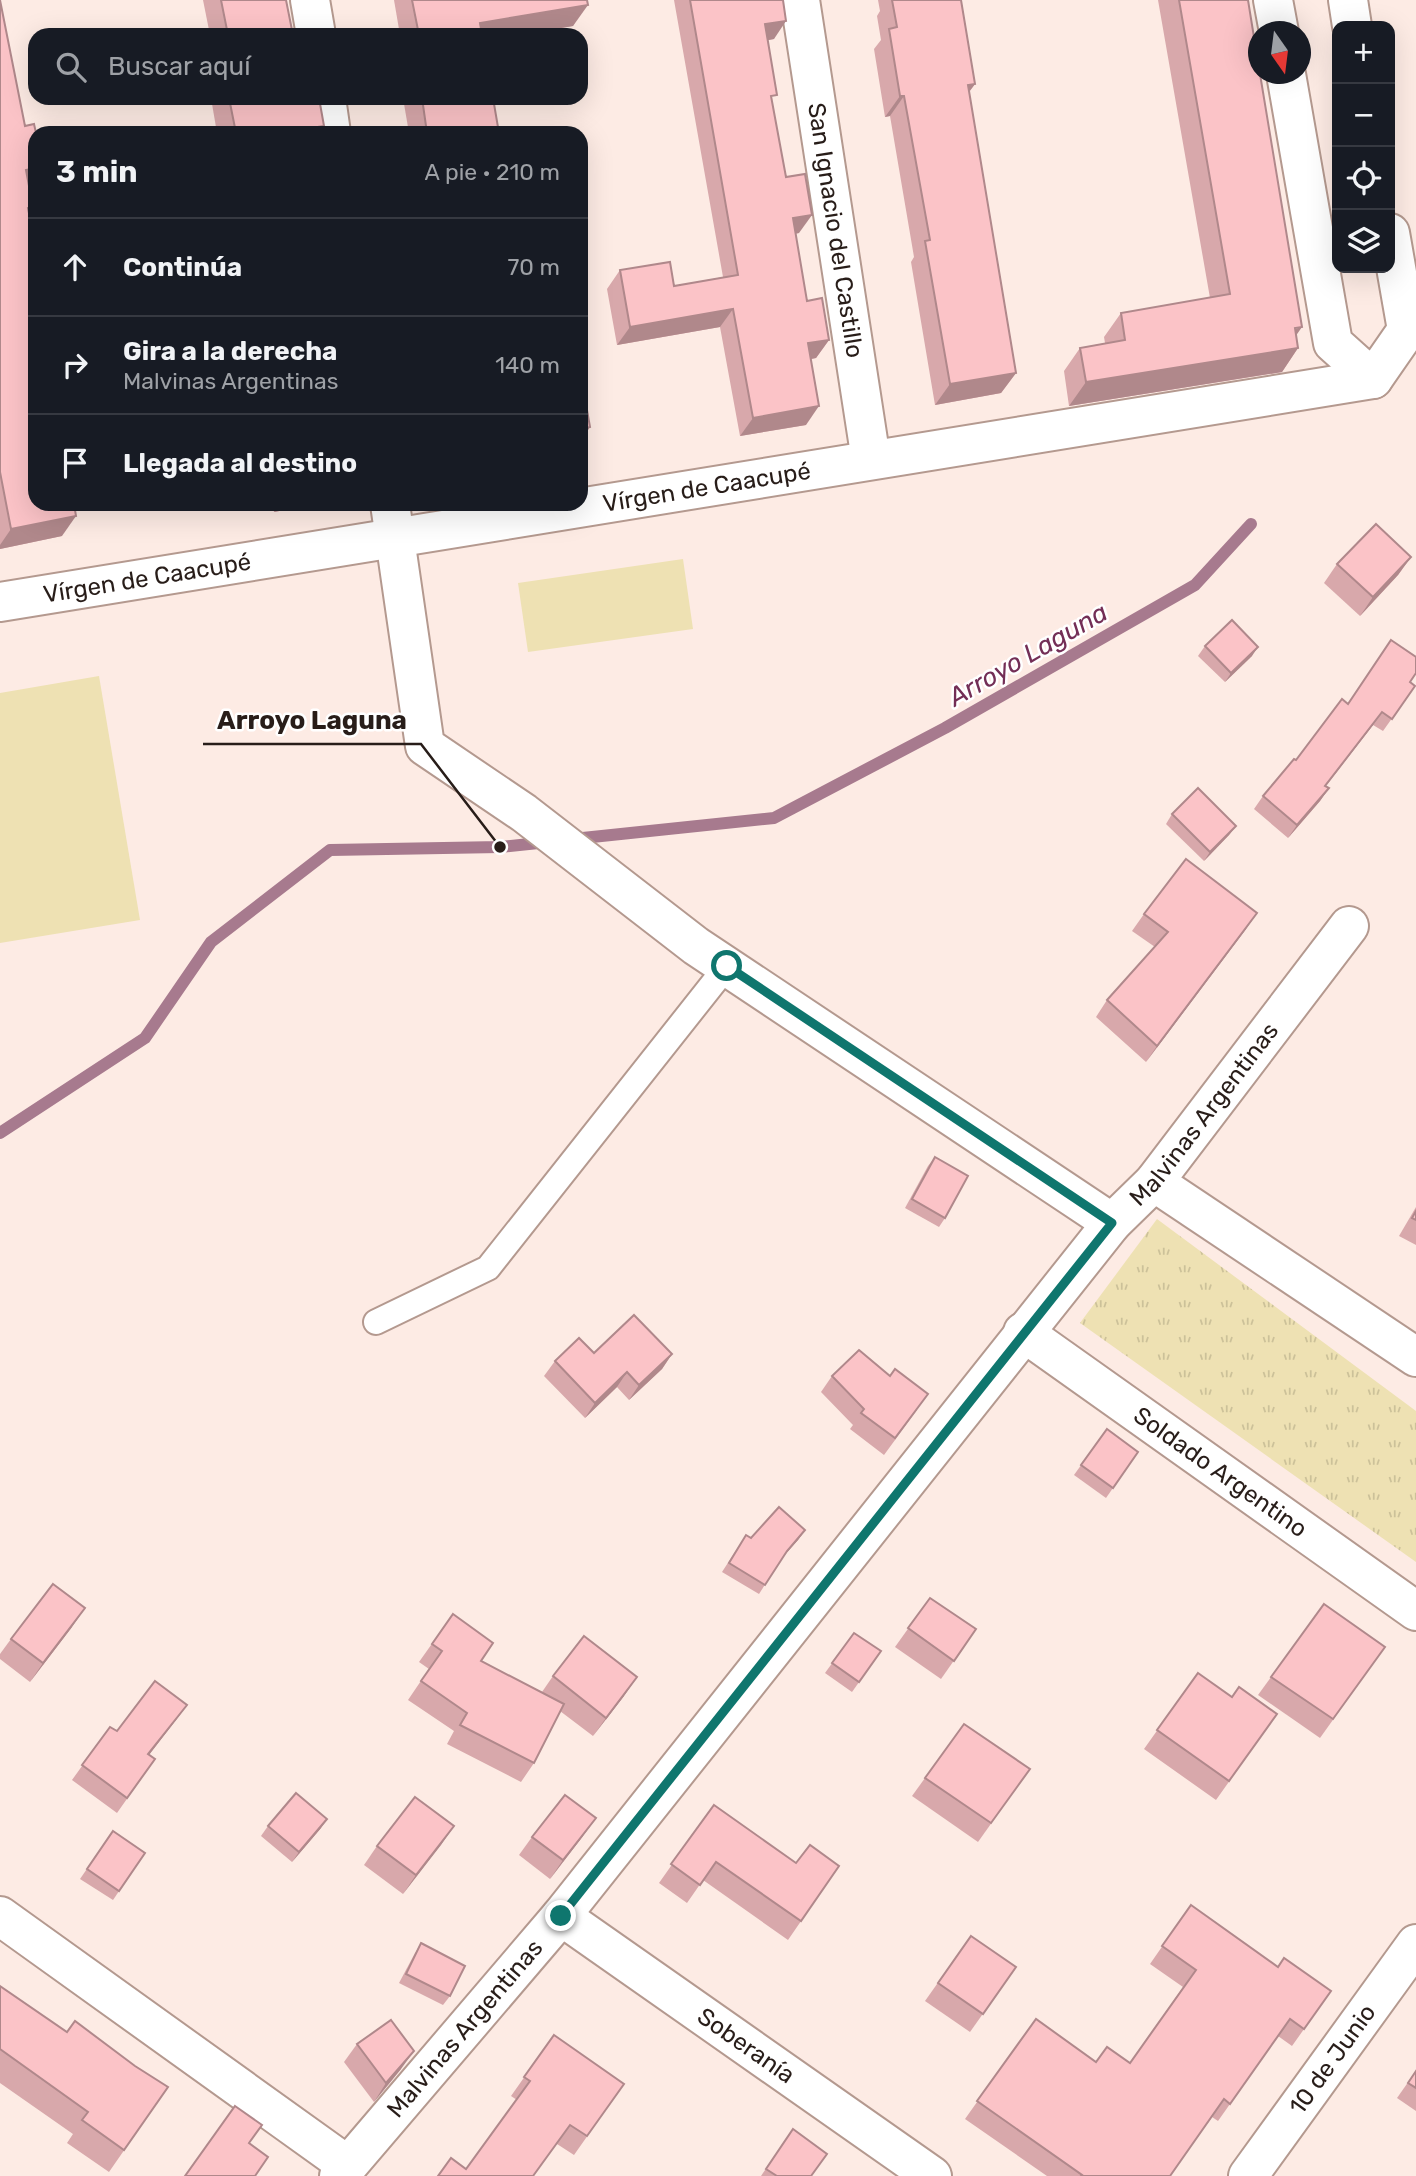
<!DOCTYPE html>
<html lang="es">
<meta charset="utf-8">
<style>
body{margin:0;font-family:Rubik,sans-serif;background:#20242c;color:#f1f3f6}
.controls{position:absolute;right:21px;top:21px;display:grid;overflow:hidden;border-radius:14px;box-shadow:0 7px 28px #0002}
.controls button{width:63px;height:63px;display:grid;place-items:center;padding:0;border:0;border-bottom:2px solid #363941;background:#171b24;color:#f1f3f6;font:35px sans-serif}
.compass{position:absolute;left:1248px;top:21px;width:63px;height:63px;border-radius:50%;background:#171b24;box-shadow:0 7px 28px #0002;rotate:166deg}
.stop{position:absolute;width:21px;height:21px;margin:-16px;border:5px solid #0f766e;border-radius:50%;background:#fff}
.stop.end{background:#0f766e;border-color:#fff;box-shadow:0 2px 7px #0008}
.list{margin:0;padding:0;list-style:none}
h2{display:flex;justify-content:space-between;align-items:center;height:91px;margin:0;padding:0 28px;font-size:30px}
h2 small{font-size:23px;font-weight:400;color:#9ea1a6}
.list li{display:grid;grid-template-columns:46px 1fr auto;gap:21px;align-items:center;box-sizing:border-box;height:98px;padding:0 28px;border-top:2px solid #363941}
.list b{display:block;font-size:26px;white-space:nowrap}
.list p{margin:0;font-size:23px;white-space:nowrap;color:#9ea1a6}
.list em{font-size:23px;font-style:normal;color:#9ea1a6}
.icon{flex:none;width:38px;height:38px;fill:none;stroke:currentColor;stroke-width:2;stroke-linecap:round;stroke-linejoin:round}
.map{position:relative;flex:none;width:1416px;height:2176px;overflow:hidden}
.search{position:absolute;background:#171b24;box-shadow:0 7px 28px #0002;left:28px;top:28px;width:560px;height:77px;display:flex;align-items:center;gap:18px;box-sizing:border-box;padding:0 24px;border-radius:21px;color:#9ea1a6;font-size:26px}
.panel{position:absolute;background:#171b24;box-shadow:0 7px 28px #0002;left:28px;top:126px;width:560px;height:385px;border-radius:21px}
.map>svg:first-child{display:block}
.grass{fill:url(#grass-tufts)}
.pitch{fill:#eee1b3}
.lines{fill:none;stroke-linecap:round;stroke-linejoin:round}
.stream{stroke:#a77a8e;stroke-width:12}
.service-casing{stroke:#b4998f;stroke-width:28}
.minor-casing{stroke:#b4998f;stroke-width:42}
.tertiary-casing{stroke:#b4998f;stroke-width:42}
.service{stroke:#fff;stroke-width:24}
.minor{stroke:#fff;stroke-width:38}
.tertiary{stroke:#fff;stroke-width:38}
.wall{fill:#d8a8ab}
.shaded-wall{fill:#b0888b}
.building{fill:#fbc3c7;stroke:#b0888b;stroke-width:2}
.route{stroke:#0f766e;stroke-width:9}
.labels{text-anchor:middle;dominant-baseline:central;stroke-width:5;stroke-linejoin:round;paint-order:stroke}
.street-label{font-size:24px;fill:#281d19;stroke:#fff}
.water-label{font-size:26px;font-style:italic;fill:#732e56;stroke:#fff}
.leader{fill:none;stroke:#281d19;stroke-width:2.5}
.callout-dot{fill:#281d19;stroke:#fff;stroke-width:2.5}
.callout-label{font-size:26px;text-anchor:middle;font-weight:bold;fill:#281d19;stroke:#fff;stroke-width:5;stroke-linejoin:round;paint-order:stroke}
</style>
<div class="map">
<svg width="1416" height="2176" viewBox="0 0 1416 2176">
<defs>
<pattern id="grass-tufts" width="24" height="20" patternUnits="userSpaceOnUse" patternTransform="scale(1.75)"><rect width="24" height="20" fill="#eee1b3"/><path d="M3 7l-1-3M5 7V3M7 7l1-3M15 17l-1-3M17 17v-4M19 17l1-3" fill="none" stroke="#ccc199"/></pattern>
</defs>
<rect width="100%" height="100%" fill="#fdebe4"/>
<path class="grass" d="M1157 1219 1416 1411V1562L1080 1323Z"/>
<g class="pitch">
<path d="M683 559 693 629 528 652 518 583Z"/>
<path d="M99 676 140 920 0 943V693Z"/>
</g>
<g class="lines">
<g class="stream">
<path d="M573 839 774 818 945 728 1195 585 1251 524"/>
<path d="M0 1133 145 1038 211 942 330 850 500 847 548 842"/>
</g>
<defs>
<path id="service" d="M376 1322 488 1268 727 966"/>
<g id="minor">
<path d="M310 0 316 35"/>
<path id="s1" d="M800 0 871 460"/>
<path d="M326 98 331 133"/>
<path d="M390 504 425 746 524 813 696 946 1112 1223"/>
<path id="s2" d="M0 602 1373 379"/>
<path d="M1154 1182 1416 1357"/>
<path id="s3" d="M1023 1332 1416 1611"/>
<path d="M0 1916 347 2165"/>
<path id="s4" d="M561 1916 932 2176"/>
<path id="s5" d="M339 2176 561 1916 1112 1223 1154 1182 1349 926"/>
<path id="s6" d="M1248 2176 1416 1944"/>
</g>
<g id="tertiary">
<path d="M1273 0 1279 32"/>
<path d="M1348 0 1352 26"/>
<path d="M1286 74 1333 343 1373 379 1407 330 1390 233"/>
</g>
</defs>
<use href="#service" class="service-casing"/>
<use href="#minor" class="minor-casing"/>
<use href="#tertiary" class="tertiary-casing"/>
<use href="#service" class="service"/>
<use href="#minor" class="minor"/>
<use href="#tertiary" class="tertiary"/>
</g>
<g class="wall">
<path d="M0 0 25 126 35 133V177L29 185V213L62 536 0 549Z"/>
<path d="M203 0H286L293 35H210Z"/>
<path d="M394 0H587L573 26 520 35H400Z"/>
<path d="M674 0H783L774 39 768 40 772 102 786 177 799 233 795 234 807 301 829 340 816 358 811 359 806 425 740 436 720 327 617 345 607 289 620 270 674 286 723 277Z"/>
<path d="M878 0H961L975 84 969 92 1016 373 1001 393 935 405 911 262 914 257 890 116 885 117 874 49 881 40 877 16 880 11Z"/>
<path d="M1158 0H1248L1298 348 1282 372 1069 406 1064 371 1080 348 1105 343 1104 337 1121 313 1210 298Z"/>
<path d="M211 98H319V133H217Z"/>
<path d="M403 98H493L499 133H409Z"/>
<path d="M272 504H316L274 512Z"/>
<path d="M1411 557 1398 575 1360 616 1324 583 1337 564Z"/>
<path d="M1205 646 1252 656 1225 682 1198 656Z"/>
<path d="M1410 682 1415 686 1383 731 1373 725 1326 786 1329 788 1320 801 1288 838 1254 809 1263 796 1348 704Z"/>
<path d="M1172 814 1236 826 1229 835 1204 861 1166 824Z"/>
<path d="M1144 914 1246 929 1146 1062 1096 1017 1107 1000 1155 947 1132 931Z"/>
<path d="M935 1157 945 1218 939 1227 905 1208 928 1166Z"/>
<path d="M1416 1207V1245L1399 1236Z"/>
<path d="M594 1353 672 1354 662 1369 629 1400 617 1387 585 1418 544 1376 555 1361Z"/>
<path d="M832 1376H890L917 1410 884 1455 850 1429 853 1425 821 1392Z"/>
<path d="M1107 1429 1138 1452 1106 1498 1074 1475Z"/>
<path d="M805 1530 798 1540 782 1558 759 1594 722 1572 746 1535 751 1538Z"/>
<path d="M930 1598 976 1629 941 1679 895 1647Z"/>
<path d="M1324 1604 1385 1647 1320 1738 1258 1695Z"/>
<path d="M453 1614 481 1661 542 1692 553 1676 624 1696 593 1736 560 1711 534 1763 521 1782 447 1744 454 1731 408 1700 429 1669 419 1662Z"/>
<path d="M72 1627 30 1682 0 1659V1654L11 1639Z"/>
<path d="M854 1633 881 1651 852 1692 825 1673Z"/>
<path d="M1198 1673 1232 1697 1277 1714 1216 1800 1144 1749Z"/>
<path d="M187 1705 149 1755 155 1759 117 1813 72 1780 110 1727 117 1731Z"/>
<path d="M964 1724 1030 1769 978 1842 912 1796Z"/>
<path d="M714 1805 796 1863 839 1866 788 1940 703 1880 687 1903 659 1883Z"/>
<path d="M268 1826 321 1828 292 1862 261 1836Z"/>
<path d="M454 1826 403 1894 364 1865 377 1846Z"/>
<path d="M113 1831 145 1853 113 1900 80 1879Z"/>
<path d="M583 1836 550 1879 519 1855 532 1837Z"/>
<path d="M1191 1905 1278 1967 1331 1991 1292 2046 1278 2036 1218 2121 1212 2117 1170 2176H1047L965 2119 1036 2019 1096 2062 1130 2063 1183 1987 1150 1964Z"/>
<path d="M971 1936 1016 1967 970 2032 925 2001Z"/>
<path d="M421 1943 450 1996 443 2005 399 1983 415 1953Z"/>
<path d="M0 1986 67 2032 135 2066 168 2087 109 2172 67 2143 73 2134 0 2083Z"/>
<path d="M554 2035 624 2084 574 2155 557 2144 466 2169 517 2100 511 2096Z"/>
<path d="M357 2044 401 2069 374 2102 344 2062Z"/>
<path d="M1416 2071V2111L1397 2098Z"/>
<path d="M793 2129 811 2176H761Z"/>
</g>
<g class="shaded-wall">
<path d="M588 5 573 26 520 35H472L480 23Z"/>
<path d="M786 21 774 39 752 43 765 24Z"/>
<path d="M975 84 960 104 968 85Z"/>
<path d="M900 96H904L890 116 885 117Z"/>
<path d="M80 98H101L76 103Z"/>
<path d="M324 126 319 133H302L304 129Z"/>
<path d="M35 168V177L28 187 26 170Z"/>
<path d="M812 215 799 233 780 236 793 218Z"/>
<path d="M733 309 720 327 617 345 630 327Z"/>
<path d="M1302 327 1286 350 1298 348 1282 372 1069 406 1086 382Z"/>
<path d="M829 340 816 358 795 362 808 343Z"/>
<path d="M1016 373 1001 393 935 405 950 384Z"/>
<path d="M819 406 806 425 740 436 753 418Z"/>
<path d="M590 427 581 441V429Z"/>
<path d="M280 504H316L274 512Z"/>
<path d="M76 516 62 536 0 549V545L11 529Z"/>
<path d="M1411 557 1398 575 1360 616 1373 597Z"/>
<path d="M1258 647 1252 656 1225 682 1231 673Z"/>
<path d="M1382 712 1373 725 1316 798 1325 786Z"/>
<path d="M1329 788 1320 801 1288 838 1297 825Z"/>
<path d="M1236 826 1229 835 1204 861 1210 852Z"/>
<path d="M1257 913 1246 929 1146 1062 1157 1046Z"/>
<path d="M672 1354 662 1369 629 1400 639 1385Z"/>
<path d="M627 1372 617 1387 585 1418 595 1403Z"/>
<path d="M805 1530 798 1540 780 1560 787 1551Z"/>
<path d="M85 1608 72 1627 30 1682 43 1663Z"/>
<path d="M637 1677 624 1696 593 1736 606 1718Z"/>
<path d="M187 1705 176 1720 138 1769 148 1754Z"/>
<path d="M596 1818 583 1836 550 1879 563 1860Z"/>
<path d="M327 1819 321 1828 292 1862 299 1852Z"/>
<path d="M454 1826 441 1845 403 1894 416 1875Z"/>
<path d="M414 2051 401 2069 374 2102 386 2083Z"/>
</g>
<g class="building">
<path d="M0 0 25 126 34 124 36 133H35V168L26 170 33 207 28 208 35 245V504H74L76 516 11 529 0 472Z"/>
<path d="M221 0H286L293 35H228Z"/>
<path d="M412 0H587L588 5 480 23 482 35H419Z"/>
<path d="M690 0H783L786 21 765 24 777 95 771 96 786 177 805 174 812 215 793 218 807 301 822 298 829 340 808 343 819 406 753 418 733 309 630 327 620 270 670 262 674 286 738 275Z"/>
<path d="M892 0H961L975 84 968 85 1016 373 950 384 925 241 930 240 904 96H900L889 29 897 27Z"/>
<path d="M1179 0H1248L1258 62V74H1260L1302 327 1295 328 1298 348 1086 382 1080 348 1125 340 1121 313 1230 294Z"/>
<path d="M229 98H319L324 126 304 129 305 133H229L228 129 235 128Z"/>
<path d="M422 98H493L499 133H427Z"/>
<path d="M584 393 590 427 581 429V394Z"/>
<path d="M1376 524 1411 557 1373 597 1337 564Z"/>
<path d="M1232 620 1258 647 1231 673 1205 646Z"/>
<path d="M1391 640 1416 657V673L1410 682 1415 686 1392 719 1382 712 1325 786 1329 788 1297 825 1263 796 1294 759 1296 760 1342 699 1348 704Z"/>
<path d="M1198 788 1236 826 1210 852 1172 814Z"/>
<path d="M1186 859 1257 913 1157 1046 1107 1000 1168 932 1144 914Z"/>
<path d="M935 1157 968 1176 945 1218 912 1199Z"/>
<path d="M1416 1211V1220L1412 1218Z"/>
<path d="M634 1315 672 1354 639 1385 627 1372 595 1403 555 1361 579 1338 594 1353Z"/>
<path d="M859 1350 890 1376 895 1369 928 1394 895 1438 861 1413 864 1409 832 1376Z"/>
<path d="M1107 1429 1138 1452 1113 1488 1081 1465Z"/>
<path d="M779 1507 805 1530 787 1551 765 1585 729 1563 746 1535 751 1538Z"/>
<path d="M53 1584 85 1608 43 1663 11 1639Z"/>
<path d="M930 1598 976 1629 954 1661 908 1628Z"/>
<path d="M1324 1604 1385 1647 1333 1719 1271 1677Z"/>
<path d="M453 1614 493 1643 481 1661 564 1704 534 1763 460 1725 467 1713 421 1681 442 1651 432 1644Z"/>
<path d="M854 1633 881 1651 859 1682 832 1663Z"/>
<path d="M584 1636 637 1677 606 1718 553 1676Z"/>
<path d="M1198 1673 1232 1697 1239 1687 1277 1714 1229 1781 1157 1730Z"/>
<path d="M155 1681 187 1705 148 1754 155 1759 127 1798 82 1765 110 1727 117 1731Z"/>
<path d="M964 1724 1030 1769 991 1823 925 1778Z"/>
<path d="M296 1793 327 1819 299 1852 268 1826Z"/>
<path d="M565 1795 596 1818 563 1860 532 1837Z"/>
<path d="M415 1797 454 1826 416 1875 377 1846Z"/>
<path d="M714 1805 796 1863 810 1845 839 1866 801 1921 716 1862 700 1885 671 1864Z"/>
<path d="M113 1831 145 1853 119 1891 87 1869Z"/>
<path d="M1191 1905 1278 1967 1284 1958 1331 1991 1304 2029 1290 2019 1230 2104 1224 2099 1170 2176H1081L1082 2175 977 2101 1036 2019 1096 2062 1107 2047 1130 2063 1196 1970 1162 1946Z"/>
<path d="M971 1936 1016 1967 983 2014 938 1983Z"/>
<path d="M421 1943 465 1966 450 1996 406 1974Z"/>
<path d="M0 1986 67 2032 75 2021 135 2066 168 2087 124 2150 82 2120 88 2112 0 2049Z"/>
<path d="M391 2020 414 2051 386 2083 357 2044Z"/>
<path d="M554 2035 624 2084 587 2136 570 2125 533 2176H438L451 2158 466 2169 530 2081 524 2077Z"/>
<path d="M1416 2071V2088L1408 2083Z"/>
<path d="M235 2106 262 2125 249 2143 268 2157 255 2176H185Z"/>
<path d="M793 2129 827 2154 811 2176H777L766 2169Z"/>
</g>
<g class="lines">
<path class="route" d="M561 1916 1112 1223 727 966"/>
</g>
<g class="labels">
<g class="street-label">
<text stroke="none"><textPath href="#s1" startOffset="233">San Ignacio del Castillo</textPath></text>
<text stroke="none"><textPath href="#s2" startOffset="716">Vírgen de Caacupé</textPath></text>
<text stroke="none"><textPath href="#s2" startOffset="149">Vírgen de Caacupé</textPath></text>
<text stroke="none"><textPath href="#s5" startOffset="1370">Malvinas Argentinas</textPath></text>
<text stroke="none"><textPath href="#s3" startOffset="242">Soldado Argentino</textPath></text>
<text stroke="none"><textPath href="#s5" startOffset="194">Malvinas Argentinas</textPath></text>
<text stroke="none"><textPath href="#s4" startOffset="226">Soberanía</textPath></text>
<text stroke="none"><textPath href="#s6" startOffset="144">10 de Junio</textPath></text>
</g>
<g class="water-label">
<text transform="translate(1028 655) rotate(-30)">Arroyo Laguna</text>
</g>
</g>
<path class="leader" d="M500 847L421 744H203"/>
<circle class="callout-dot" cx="500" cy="847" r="7"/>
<g class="callout-label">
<text x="312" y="729">Arroyo Laguna</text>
</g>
</svg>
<div class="controls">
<button>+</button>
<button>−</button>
<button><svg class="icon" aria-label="locate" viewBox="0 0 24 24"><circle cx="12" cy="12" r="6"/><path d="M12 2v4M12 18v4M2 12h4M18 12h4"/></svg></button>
<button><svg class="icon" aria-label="layers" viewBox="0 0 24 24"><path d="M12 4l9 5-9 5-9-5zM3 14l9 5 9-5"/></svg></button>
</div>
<svg class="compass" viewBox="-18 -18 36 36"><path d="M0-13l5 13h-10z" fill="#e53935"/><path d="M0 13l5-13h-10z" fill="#9ea1a6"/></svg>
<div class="stop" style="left:727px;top:966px"></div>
<div class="stop end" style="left:561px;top:1916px"></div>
<div class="search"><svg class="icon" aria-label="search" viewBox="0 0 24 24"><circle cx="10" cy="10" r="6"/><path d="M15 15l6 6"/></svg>Buscar aquí</div>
<section class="panel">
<h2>3 min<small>A pie · 210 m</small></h2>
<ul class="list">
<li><svg class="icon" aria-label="ahead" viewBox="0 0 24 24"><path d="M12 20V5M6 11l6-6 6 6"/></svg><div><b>Continúa</b></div><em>70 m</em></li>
<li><svg class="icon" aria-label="right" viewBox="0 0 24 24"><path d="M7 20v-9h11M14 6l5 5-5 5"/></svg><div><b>Gira a la derecha</b><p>Malvinas Argentinas</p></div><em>140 m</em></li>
<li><svg class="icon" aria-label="arrive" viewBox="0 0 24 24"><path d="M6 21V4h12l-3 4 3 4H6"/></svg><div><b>Llegada al destino</b></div></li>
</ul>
</section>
</div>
